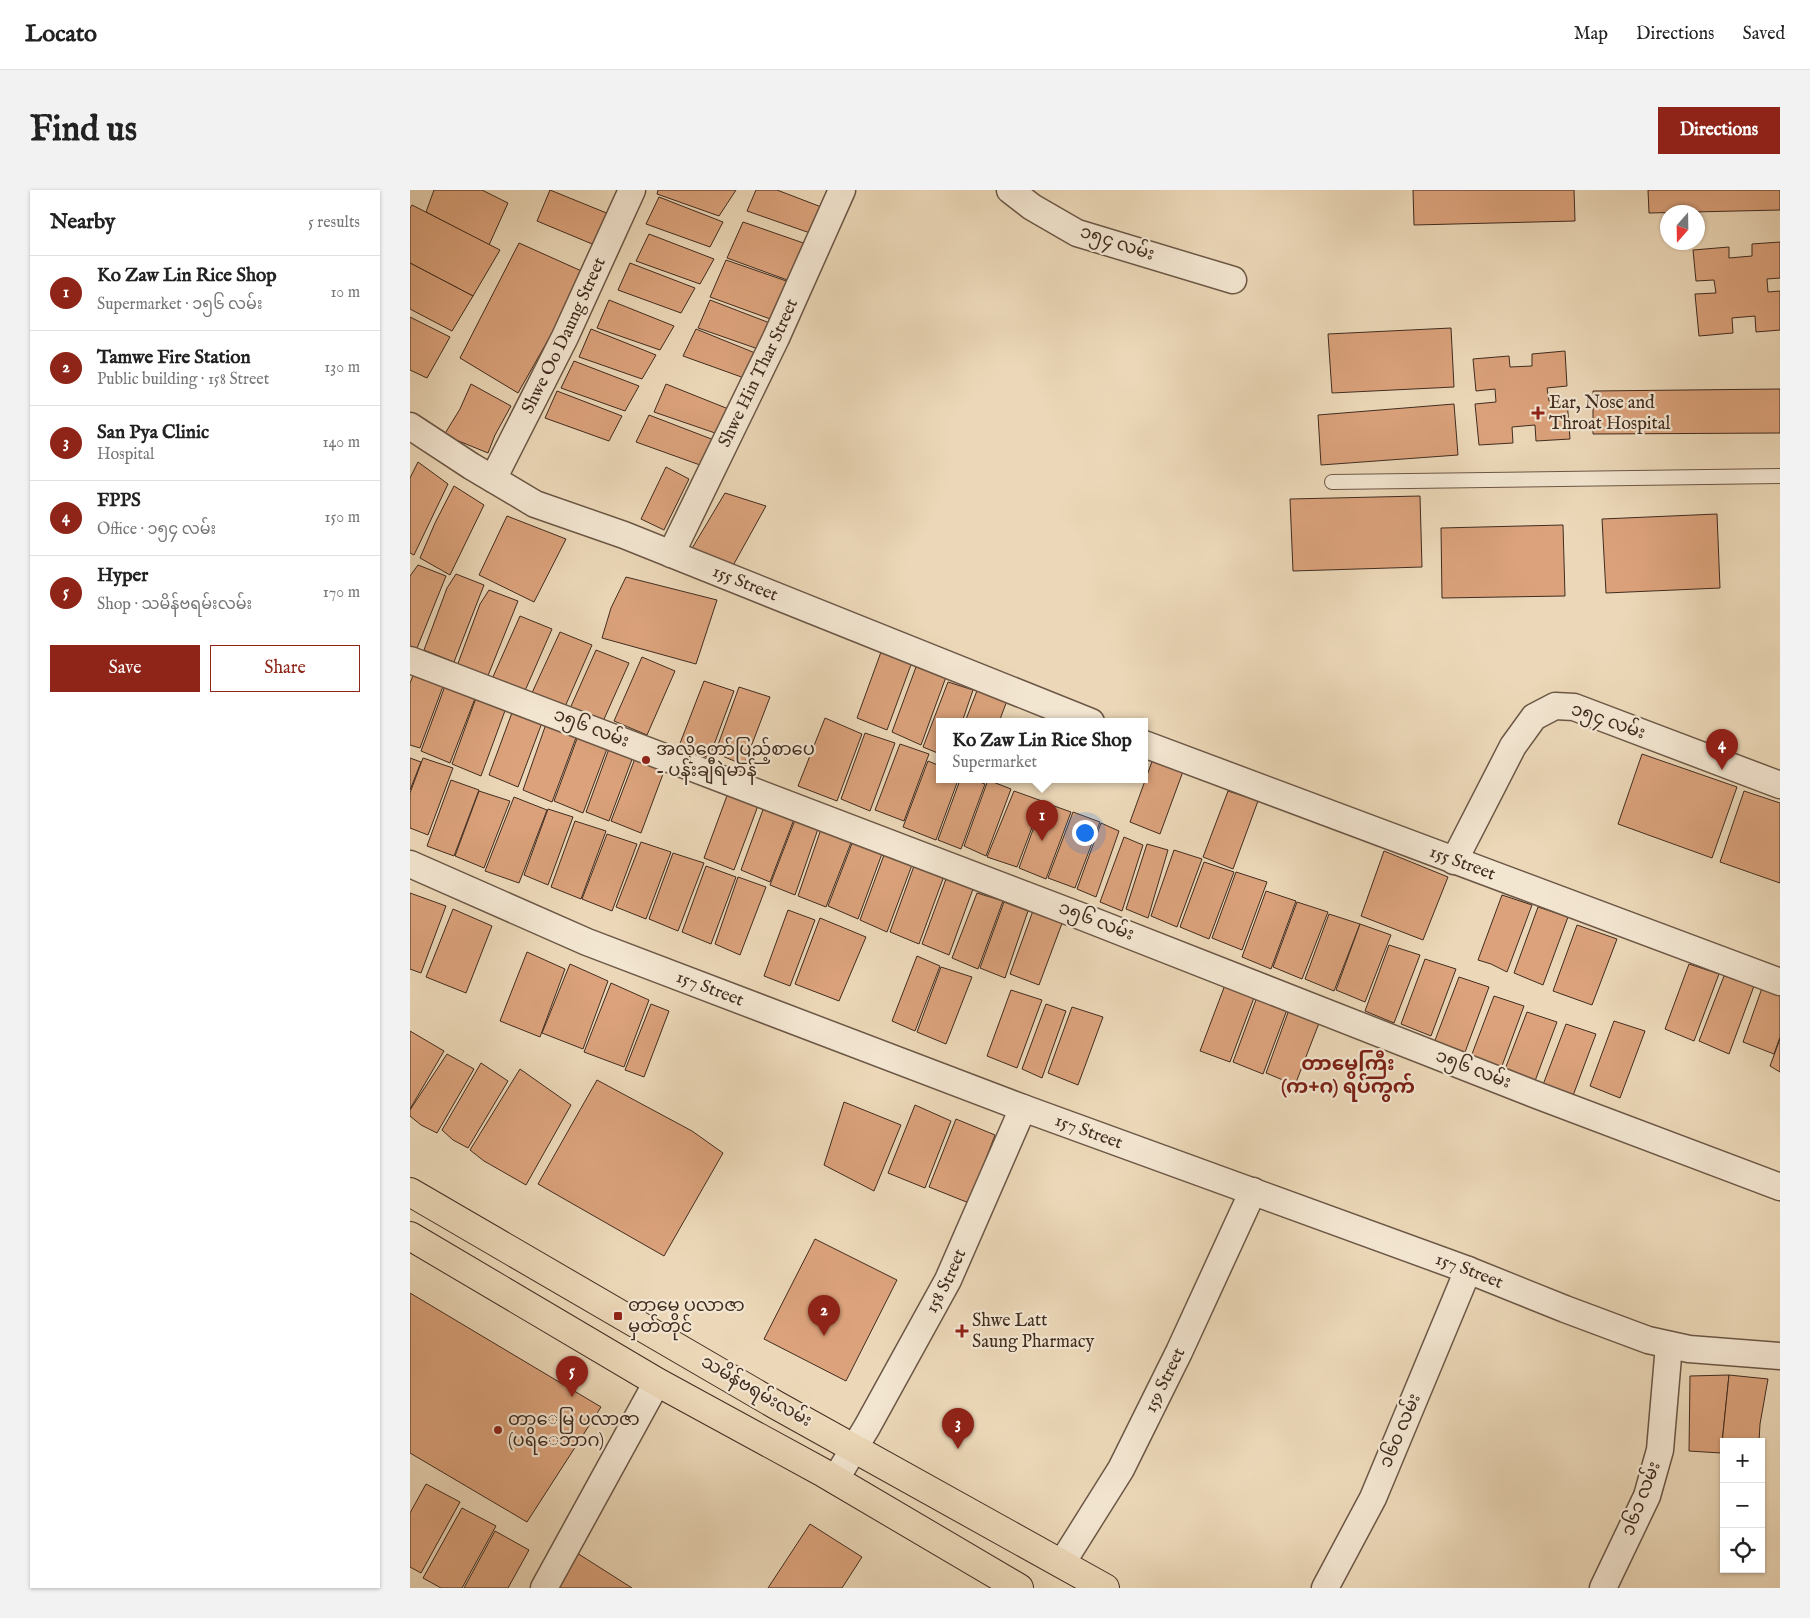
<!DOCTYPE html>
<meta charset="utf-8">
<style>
body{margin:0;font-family:"IM FELL English","Noto Sans Myanmar",serif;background:#f2f2f2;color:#222}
.controls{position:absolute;right:15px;bottom:15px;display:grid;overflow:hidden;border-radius:0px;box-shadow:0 1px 4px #0004}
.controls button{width:45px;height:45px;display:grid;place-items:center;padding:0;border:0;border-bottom:1px solid #e0e0e0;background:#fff;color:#222;font:25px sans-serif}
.compass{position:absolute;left:1250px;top:15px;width:45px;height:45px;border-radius:50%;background:#fff;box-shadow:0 1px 4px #0004;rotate:200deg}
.you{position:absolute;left:674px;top:642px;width:18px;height:18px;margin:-12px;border:4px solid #fff;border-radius:50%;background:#1a73e8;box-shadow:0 0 0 8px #1a73e833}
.badge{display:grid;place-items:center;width:32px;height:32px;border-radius:50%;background:#8f2418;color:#fff;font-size:16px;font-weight:700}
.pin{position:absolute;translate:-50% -41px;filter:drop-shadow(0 1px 2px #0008)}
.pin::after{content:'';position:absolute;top:26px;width:18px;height:15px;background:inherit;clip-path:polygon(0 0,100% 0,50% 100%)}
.popup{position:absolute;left:526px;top:528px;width:212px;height:65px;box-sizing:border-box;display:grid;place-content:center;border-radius:0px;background:#fff;filter:drop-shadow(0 1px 4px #0005);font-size:16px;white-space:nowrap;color:#767676}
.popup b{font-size:19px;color:#222}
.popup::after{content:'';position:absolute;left:50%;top:100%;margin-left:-10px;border:10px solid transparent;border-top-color:#fff}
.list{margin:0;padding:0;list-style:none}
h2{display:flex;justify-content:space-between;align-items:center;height:65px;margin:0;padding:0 20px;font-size:21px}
h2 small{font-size:16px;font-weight:400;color:#767676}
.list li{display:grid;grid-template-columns:32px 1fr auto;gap:15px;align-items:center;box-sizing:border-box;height:75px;padding:0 20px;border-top:1px solid #e0e0e0}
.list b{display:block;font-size:19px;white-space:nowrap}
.list p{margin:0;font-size:16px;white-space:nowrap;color:#767676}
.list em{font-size:16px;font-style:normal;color:#767676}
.actions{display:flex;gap:10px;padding:15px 20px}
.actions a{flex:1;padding:11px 0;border:1px solid #8f2418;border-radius:0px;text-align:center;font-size:18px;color:#8f2418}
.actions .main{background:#8f2418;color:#fff}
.icon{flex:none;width:28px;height:28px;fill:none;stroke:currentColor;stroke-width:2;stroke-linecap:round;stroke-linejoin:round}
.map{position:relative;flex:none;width:1370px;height:1398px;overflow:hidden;border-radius:0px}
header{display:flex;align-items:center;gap:30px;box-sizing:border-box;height:70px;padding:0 25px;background:#fff;border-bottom:1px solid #e0e0e0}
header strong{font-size:24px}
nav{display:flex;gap:28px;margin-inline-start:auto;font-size:18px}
.intro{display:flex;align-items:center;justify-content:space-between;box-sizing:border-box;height:120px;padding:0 30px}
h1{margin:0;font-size:35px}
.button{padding:12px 22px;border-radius:0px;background:#8f2418;color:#fff;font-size:18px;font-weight:700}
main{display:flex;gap:30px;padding:0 30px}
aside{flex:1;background:#fff;border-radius:0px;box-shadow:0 1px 4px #0004}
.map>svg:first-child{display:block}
.building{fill:#dba27b;stroke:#412c20}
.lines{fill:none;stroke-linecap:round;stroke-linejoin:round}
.service-casing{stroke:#6c5746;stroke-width:16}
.minor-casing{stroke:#6c5746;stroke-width:29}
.primary-casing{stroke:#412c20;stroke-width:30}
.service{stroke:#f3e6d1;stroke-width:14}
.minor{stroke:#f3e6d1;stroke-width:26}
.primary{stroke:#ecd8b8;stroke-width:28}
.poi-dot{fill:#8f2418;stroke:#f3e6d1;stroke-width:2}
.labels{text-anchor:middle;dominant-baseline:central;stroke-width:4.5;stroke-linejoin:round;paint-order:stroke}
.street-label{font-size:18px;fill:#412c20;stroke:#f3e6d1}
.poi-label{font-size:18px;fill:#412c20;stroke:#f3e6d1;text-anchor:start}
.quarter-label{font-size:20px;font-weight:bold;fill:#7a1f14;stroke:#f3e6d1}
</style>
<header>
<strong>Locato</strong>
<nav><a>Map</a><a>Directions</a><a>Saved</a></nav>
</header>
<div class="intro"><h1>Find us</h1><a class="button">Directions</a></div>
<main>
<aside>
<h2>Nearby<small>5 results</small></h2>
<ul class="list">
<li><span class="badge">1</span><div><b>Ko Zaw Lin Rice Shop</b><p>Supermarket · ၁၅၆ လမ်း</p></div><em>10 m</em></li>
<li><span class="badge">2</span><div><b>Tamwe Fire Station</b><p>Public building · 158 Street</p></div><em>130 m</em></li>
<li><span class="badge">3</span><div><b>San Pya Clinic</b><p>Hospital</p></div><em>140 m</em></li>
<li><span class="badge">4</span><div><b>FPPS</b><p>Office · ၁၅၄ လမ်း</p></div><em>150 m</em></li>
<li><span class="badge">5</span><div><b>Hyper</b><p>Shop · သမိန်ဗရမ်းလမ်း</p></div><em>170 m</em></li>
</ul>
<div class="actions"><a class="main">Save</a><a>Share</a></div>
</aside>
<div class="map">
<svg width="1370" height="1398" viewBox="0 0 1370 1398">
<rect width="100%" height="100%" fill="#ecd8b8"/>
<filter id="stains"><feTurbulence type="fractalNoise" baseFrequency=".004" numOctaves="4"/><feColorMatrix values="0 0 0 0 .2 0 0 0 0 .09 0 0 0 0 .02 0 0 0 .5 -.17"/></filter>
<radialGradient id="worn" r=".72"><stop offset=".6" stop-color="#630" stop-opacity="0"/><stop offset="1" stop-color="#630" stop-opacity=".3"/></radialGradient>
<g class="building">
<path d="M24 0H72L98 13 79 55 16 22Z"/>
<path d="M140 0 199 24 187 56 127 31Z"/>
<path d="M248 0H326L309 26 247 4Z"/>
<path d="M346 0H367L414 18 400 43 337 21Z"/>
<path d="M1003 0H1164L1165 31 1004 35Z"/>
<path d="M1238 0H1370V20L1239 23Z"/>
<path d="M249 7 313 32 300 57 236 34Z"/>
<path d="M2 15 90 60 63 106 0 73V18Z"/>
<path d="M333 32 402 56 380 91 317 68Z"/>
<path d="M239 44 304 69 290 94 226 71Z"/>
<path d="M1370 52V88L1357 89 1358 102 1370 101V140L1346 142 1345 126 1322 128 1323 143 1289 146 1285 104 1306 103 1304 90 1286 91 1283 60 1319 57V68L1342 66V54Z"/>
<path d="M109 53 176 83 108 203 50 168Z"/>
<path d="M316 70 385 94 363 130 300 107Z"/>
<path d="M0 73 63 106 42 141 0 119Z"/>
<path d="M220 73 285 98 271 123 208 100Z"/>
<path d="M199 110 264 136 250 160 187 138Z"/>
<path d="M300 110 365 135 351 160 288 138Z"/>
<path d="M0 127 40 147 17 188 0 180Z"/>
<path d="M1041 138 1044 197 922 203 918 144Z"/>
<path d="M181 139 246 165 232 189 169 167Z"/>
<path d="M286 139 350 165 337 189 273 166Z"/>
<path d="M1155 161 1157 196 1137 198 1139 211 1157 210 1160 249 1126 251 1125 235 1102 237 1103 253 1069 255 1065 214 1086 212 1085 199 1066 201 1063 169 1099 166 1100 177 1122 176V164Z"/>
<path d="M164 171 229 196 215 221 151 198Z"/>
<path d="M61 194 101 216 85 245 78 263 34 245 50 219Z"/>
<path d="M256 194 321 220 308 244 244 222Z"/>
<path d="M1370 199V243L1183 244V201Z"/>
<path d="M147 201 212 226 199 251 135 228Z"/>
<path d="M1044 214 1048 265 911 275 908 225Z"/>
<path d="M239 225 304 250 290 275 226 252Z"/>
<path d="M8 272 38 294 4 365 0 363V288Z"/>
<path d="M256 277 279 289 254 340 231 329Z"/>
<path d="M44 296 74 315 40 385 10 368 25 333Z"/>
<path d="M315 303 356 316 320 381 281 360Z"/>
<path d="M1010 306 1012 377 883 381 880 309Z"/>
<path d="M1307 324 1310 398 1196 403 1192 329Z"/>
<path d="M97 326 156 349 124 412 69 385Z"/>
<path d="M1153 335 1155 406 1032 408 1031 338Z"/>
<path d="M8 375 36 386 5 463 0 460V386Z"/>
<path d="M46 384 74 395 44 472 14 460 37 398Z"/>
<path d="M216 387 307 410 286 474 192 448 201 418Z"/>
<path d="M79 400 108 411 77 488 47 476 70 414Z"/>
<path d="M110 426 142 439 114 503 82 489Z"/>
<path d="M150 442 182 455 154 519 121 505Z"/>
<path d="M186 460 219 473 191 536 158 523Z"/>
<path d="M471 462 502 472 477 540 447 528Z"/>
<path d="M232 467 265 481 237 545 204 531Z"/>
<path d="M506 477 536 487 511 555 482 542Z"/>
<path d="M5 481 35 491 10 558 0 555V493Z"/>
<path d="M294 491 324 501 299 568 269 556Z"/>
<path d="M538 492 563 500 552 532H530V564L513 557Z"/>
<path d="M35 496 66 506 40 573 11 561Z"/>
<path d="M329 497 360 507 334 575 305 563Z"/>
<path d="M568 498 598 508 589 532H555Z"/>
<path d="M66 508 96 518 71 586 42 574Z"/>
<path d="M103 520 133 530 108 597 79 585Z"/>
<path d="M415 528 452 544 427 611 388 596Z"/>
<path d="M136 534 167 545 142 612 113 600Z"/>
<path d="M455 543 485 553 460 621 431 609Z"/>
<path d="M168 546 198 556 173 623 144 611Z"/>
<path d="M490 554 519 564 494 631 465 620Z"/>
<path d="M200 556 224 564 199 631 176 622Z"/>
<path d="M1232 564 1327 597 1302 668 1208 634Z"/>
<path d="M226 566 256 576 231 643 201 631Z"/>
<path d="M744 566 775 576 750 644 720 632Z"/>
<path d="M0 568 11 572 0 600Z"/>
<path d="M13 568 43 578 18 645 0 638V603Z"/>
<path d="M518 571 530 576V590H548L526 650 493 637Z"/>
<path d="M41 590 69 600 44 666 17 656Z"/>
<path d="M550 590H564L575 594 551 659 528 650Z"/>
<path d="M578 590 601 599 576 666 554 656Z"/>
<path d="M69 601 100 611 74 678 45 666Z"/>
<path d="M604 601 632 611 607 677 577 667Z"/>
<path d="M818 601 848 611 823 679 793 667Z"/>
<path d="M1334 601 1370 613V693L1310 672Z"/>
<path d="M318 603 349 613 324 680 294 668Z"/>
<path d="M104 607 137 620 109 693 75 681Z"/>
<path d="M633 612 661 622 636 689 609 678Z"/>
<path d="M355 614 386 624 360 692 331 680Z"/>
<path d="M138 619 163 627 138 695 114 685Z"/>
<path d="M663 622 690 632 665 698 638 688Z"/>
<path d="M385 630 408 639 385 705 360 695Z"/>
<path d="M165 631 196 641 171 709 141 697Z"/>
<path d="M691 633 709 641 686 707 667 699Z"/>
<path d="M411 639 442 650 416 717 388 706Z"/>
<path d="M197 644 227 654 202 721 172 709Z"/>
<path d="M714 647 733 655 712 721 690 712Z"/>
<path d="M443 651 473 661 448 729 418 716Z"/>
<path d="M231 652 261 662 236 729 206 717Z"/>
<path d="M737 654 758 660 738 728 716 719Z"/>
<path d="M764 660 792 669 767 737 741 726Z"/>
<path d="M974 661 1038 687 1013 750 951 726Z"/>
<path d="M263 663 294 673 268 741 239 729Z"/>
<path d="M474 665 502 675 477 742 450 730Z"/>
<path d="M794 672 824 682 799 749 770 737Z"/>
<path d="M296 676 326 687 301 754 272 742Z"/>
<path d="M504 676 534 686 509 754 480 742Z"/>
<path d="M826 682 857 692 832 760 802 748Z"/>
<path d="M328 687 356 697 330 765 305 754Z"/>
<path d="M536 689 563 699 539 765 512 754Z"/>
<path d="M856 701 886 711 861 779 832 767Z"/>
<path d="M0 703 36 716 11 783 0 779Z"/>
<path d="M567 703 593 711 568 779 542 768Z"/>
<path d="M1092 705 1122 715 1097 782 1081 774 1068 770Z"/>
<path d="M594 712 618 721 595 788 570 778Z"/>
<path d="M887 712 918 722 892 789 863 777Z"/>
<path d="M1128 717 1158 727 1133 795 1104 783Z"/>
<path d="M624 718 654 728 629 795 600 784Z"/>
<path d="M43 719 82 736 56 803 16 787Z"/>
<path d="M378 720 405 730 380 796 354 786Z"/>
<path d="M919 724 950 734 924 801 895 789Z"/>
<path d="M410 728 456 747 429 811 385 794Z"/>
<path d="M950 734 981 745 955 812 926 800Z"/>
<path d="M1167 735 1207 749 1182 815 1143 801Z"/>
<path d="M979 755 1010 765 984 833 955 821Z"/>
<path d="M117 762 155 779 130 847 90 831Z"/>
<path d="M507 766 530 776 505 841 482 831Z"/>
<path d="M1015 769 1046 779 1021 846 991 834Z"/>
<path d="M160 774 198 791 173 859 132 843Z"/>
<path d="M1279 774 1309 784 1284 851 1255 839Z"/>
<path d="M531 777 562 787 536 854 507 842Z"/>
<path d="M1314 786 1344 796 1319 864 1289 851Z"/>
<path d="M1049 787 1079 797 1054 865 1024 853Z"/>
<path d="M201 793 239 810 214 877 174 862Z"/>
<path d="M815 795 845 805 820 872 790 861Z"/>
<path d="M1352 798 1370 804V847L1364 864 1333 852Z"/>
<path d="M601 800 632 810 607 878 577 866Z"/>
<path d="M1084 806 1114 816 1089 884 1059 872Z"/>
<path d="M847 807 878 817 853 884 823 872Z"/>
<path d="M241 814 259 821 234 887 215 880Z"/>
<path d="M636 814 656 821 632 888 612 879Z"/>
<path d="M662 817 693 827 668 895 638 883Z"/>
<path d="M880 817 911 828 885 895 856 883Z"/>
<path d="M1117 822 1147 832 1122 899 1092 887Z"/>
<path d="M1204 831 1235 841 1210 908 1180 896Z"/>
<path d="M1156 834 1186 844 1161 911 1131 900Z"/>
<path d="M0 841 34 861 0 919Z"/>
<path d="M1370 849V882L1360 876Z"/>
<path d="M37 864 64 879 27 943 11 935 0 926V920Z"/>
<path d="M71 873 98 891 58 958 43 950 32 940Z"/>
<path d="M110 879 161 915 116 995 74 971 60 960Z"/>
<path d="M187 890 282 941 313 963 254 1066 128 994Z"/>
<path d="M434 912 491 935 464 1001 414 975Z"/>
<path d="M505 915 541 931 515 998 478 983Z"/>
<path d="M546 929 585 945 559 1013 519 997Z"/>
<path d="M405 1049 487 1090 436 1191 354 1149Z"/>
<path d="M0 1103 191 1217 117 1332 0 1263Z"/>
<path d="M1319 1185 1311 1263 1279 1261 1280 1186Z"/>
<path d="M1319 1185 1358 1189 1350 1234 1349 1252H1314V1263H1311Z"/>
<path d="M16 1294 50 1312 11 1383 0 1377V1323Z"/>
<path d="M52 1318 86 1336 52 1398H31L13 1388Z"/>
<path d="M400 1334 452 1367 432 1398H358Z"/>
<path d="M85 1341 119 1360 98 1398H54Z"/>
<path d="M167 1363 222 1398H144Z"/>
</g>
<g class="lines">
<defs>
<path id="service" d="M922 292 1370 286"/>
<g id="minor">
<path d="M600 0 622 17 667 43 823 90"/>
<path id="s1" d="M0 236 61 276 125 314 214 345 681 532"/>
<path id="s2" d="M83 289 155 147 222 0"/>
<path id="s3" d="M261 364 366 148 432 0"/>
<path d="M0 470 673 727 1129 906 1370 997"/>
<path id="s4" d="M734 554 1370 792"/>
<path d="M1044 671 1103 556 1124 527 1145 516 1164 517 1370 595"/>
<path id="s5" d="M0 674 177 752 613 918 1058 1080 1155 1119 1238 1150 1279 1159 1370 1166"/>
<path id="s6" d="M425 1290 457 1237 538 1090 613 918"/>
<path id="s7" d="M652 1373 711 1279 769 1162 843 1001"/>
<path d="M134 1398 247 1192"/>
<path d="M915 1398 963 1308 1058 1080"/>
<path d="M1193 1398 1237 1306 1250 1260 1259 1155"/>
</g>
<g id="primary">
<path d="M0 1002 366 1215 695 1398"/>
<path d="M0 1046 247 1192 412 1282 609 1398"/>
</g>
</defs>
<use href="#service" class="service-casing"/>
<use href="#minor" class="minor-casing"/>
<use href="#primary" class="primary-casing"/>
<use href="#service" class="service"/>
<use href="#minor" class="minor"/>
<use href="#primary" class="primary"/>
</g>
<g class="poi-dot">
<path d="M1125.5 215.5h5v5h5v5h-5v5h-5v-5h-5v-5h5z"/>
<circle cx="236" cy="570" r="5"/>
<rect x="203" y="1121" width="10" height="10" rx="2.5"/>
<path d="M549.5 1133.5h5v5h5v5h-5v5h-5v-5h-5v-5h5z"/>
<circle cx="88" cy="1240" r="5"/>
</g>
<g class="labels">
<g class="street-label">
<text transform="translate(707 54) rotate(18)">၁၅၄ လမ်း</text>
<text stroke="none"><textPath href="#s2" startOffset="160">Shwe Oo Daung Street</textPath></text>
<text stroke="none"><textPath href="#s3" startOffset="201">Shwe Hin Thar Street</textPath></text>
<text stroke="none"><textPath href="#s1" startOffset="372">155 Street</textPath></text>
<text transform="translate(1198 532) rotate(19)">၁၅၄ လမ်း</text>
<text transform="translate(181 539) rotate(21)">၁၅၆ လမ်း</text>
<text stroke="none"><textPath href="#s4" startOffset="340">155 Street</textPath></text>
<text transform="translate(686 732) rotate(21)">၁၅၆ လမ်း</text>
<text stroke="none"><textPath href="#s5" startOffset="325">157 Street</textPath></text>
<text transform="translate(1063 880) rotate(21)">၁၅၆ လမ်း</text>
<text stroke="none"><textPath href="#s5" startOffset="730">157 Street</textPath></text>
<text stroke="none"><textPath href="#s5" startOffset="1135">157 Street</textPath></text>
<text stroke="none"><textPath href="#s6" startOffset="228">158 Street</textPath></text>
<text stroke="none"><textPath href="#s7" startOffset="210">159 Street</textPath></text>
<text transform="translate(346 1202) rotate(30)">သမိန်ဗရမ်းလမ်း</text>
<text transform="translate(991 1241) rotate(-67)">၁၆၀ လမ်း</text>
<text transform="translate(1232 1309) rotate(-69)">၁၆၁ လမ်း</text>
</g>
<g class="poi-label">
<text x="1139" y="213">Ear, Nose and<tspan x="1139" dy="21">Throat Hospital</tspan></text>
<text x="246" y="560">အလိုတော်ပြည့်စာပေ<tspan x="246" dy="21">- ပန်းချီရဲမာန်</tspan></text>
<text x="218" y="1116">တာမွေ ပလာဇာ<tspan x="218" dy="21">မှတ်တိုင်</tspan></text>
<text x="562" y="1131">Shwe Latt<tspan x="562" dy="21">Saung Pharmacy</tspan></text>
<text x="98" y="1230">တာေမြ ပလာဇာ<tspan x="98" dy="21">(ပရိေဘာဂ)</tspan></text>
</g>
<g class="quarter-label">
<text x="938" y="874">တာမွေကြီး<tspan x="938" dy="23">(က+ဂ) ရပ်ကွက်</tspan></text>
</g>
</g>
<rect width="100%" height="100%" filter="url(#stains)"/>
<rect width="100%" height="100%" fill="url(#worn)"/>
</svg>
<div class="controls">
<button>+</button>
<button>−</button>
<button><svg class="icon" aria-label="locate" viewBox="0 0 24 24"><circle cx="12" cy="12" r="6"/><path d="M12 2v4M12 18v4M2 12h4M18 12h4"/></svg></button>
</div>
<svg class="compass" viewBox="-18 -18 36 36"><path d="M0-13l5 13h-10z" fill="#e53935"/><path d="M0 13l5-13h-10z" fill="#767676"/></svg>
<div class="you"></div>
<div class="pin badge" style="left:632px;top:651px">1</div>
<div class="popup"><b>Ko Zaw Lin Rice Shop</b>Supermarket</div>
<div class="pin badge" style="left:414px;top:1146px">2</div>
<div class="pin badge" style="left:548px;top:1259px">3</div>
<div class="pin badge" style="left:1312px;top:580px">4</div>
<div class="pin badge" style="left:162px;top:1207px">5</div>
</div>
</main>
